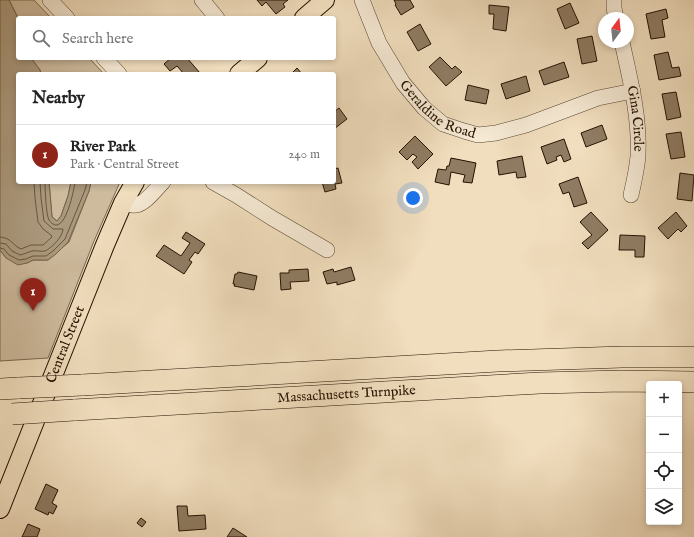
<!DOCTYPE html>
<meta charset="utf-8">
<style>
body{margin:0;font-family:"IM FELL English",serif;background:#f2f2f2;color:#222}
.controls{position:absolute;right:12px;bottom:12px;display:grid;overflow:hidden;border-radius:4px;box-shadow:0 2px 6px #0003}
.controls button{width:36px;height:36px;display:grid;place-items:center;padding:0;border:0;border-bottom:1px solid #e0e0e0;background:#fff;color:#222;font:20px sans-serif}
.compass{position:absolute;left:598px;top:12px;width:36px;height:36px;border-radius:50%;background:#fff;box-shadow:0 2px 6px #0003;rotate:15deg}
.you{position:absolute;left:413px;top:198px;width:14px;height:14px;margin:-10px;border:3px solid #fff;border-radius:50%;background:#1a73e8;box-shadow:0 0 0 6px #1a73e833}
.badge{display:grid;place-items:center;width:26px;height:26px;border-radius:50%;background:#8f2418;color:#fff;font-size:13px;font-weight:700}
.pin{position:absolute;translate:-50% -33px;filter:drop-shadow(0 1px 2px #0008)}
.pin::after{content:'';position:absolute;top:21px;width:14px;height:12px;background:inherit;clip-path:polygon(0 0,100% 0,50% 100%)}
.list{margin:0;padding:0;list-style:none}
h2{display:flex;justify-content:space-between;align-items:center;height:52px;margin:0;padding:0 16px;font-size:17px}
h2 small{font-size:13px;font-weight:400;color:#767676}
.list li{display:grid;grid-template-columns:26px 1fr auto;gap:12px;align-items:center;box-sizing:border-box;height:60px;padding:0 16px;border-top:1px solid #e0e0e0}
.list b{display:block;font-size:15px;white-space:nowrap}
.list p{margin:0;font-size:13px;white-space:nowrap;color:#767676}
.list em{font-size:13px;font-style:normal;color:#767676}
.icon{flex:none;width:22px;height:22px;fill:none;stroke:currentColor;stroke-width:2;stroke-linecap:round;stroke-linejoin:round}
.map{position:relative;flex:none;width:694px;height:537px;overflow:hidden}
.search{position:absolute;background:#fff;box-shadow:0 2px 6px #0003;left:16px;top:16px;width:320px;height:44px;display:flex;align-items:center;gap:10px;box-sizing:border-box;padding:0 14px;border-radius:4px;color:#767676;font-size:15px}
.panel{position:absolute;background:#fff;box-shadow:0 2px 6px #0003;left:16px;top:72px;width:320px;height:112px;border-radius:4px}
.map>svg:first-child{display:block}
.green{fill:#cebb9e;stroke:#79664f}
.water{fill:#ab997d;stroke:#75634b}
.lines{fill:none;stroke-linecap:round;stroke-linejoin:round}
.shore{stroke:#68563e;stroke-width:1}
.building{fill:#8f7c63;stroke:#241200}
.minor-casing{stroke:#574530;stroke-width:16}
.major-casing{stroke:#241200;stroke-width:20}
.highway-casing{stroke:#241200;stroke-width:22}
.minor{stroke:#f6ead5;stroke-width:15}
.major{stroke:#f1debe;stroke-width:18}
.highway{stroke:#f1debe;stroke-width:21}
.highway-bridge-casing{stroke:#241200;stroke-width:22;stroke-linecap:butt}
.highway-bridge{stroke:#f1debe;stroke-width:21}
.labels{text-anchor:middle;dominant-baseline:central;stroke-width:3.5;stroke-linejoin:round;paint-order:stroke}
.street-label{font-size:14px;fill:#241200;stroke:#f6ead5}
</style>
<div class="map">
<svg width="694" height="537" viewBox="0 0 694 537">
<rect width="100%" height="100%" fill="#f1debe"/>
<filter id="stains"><feTurbulence type="fractalNoise" baseFrequency=".005" numOctaves="4"/><feColorMatrix values="0 0 0 0 .2 0 0 0 0 .09 0 0 0 0 .02 0 0 0 .5 -.17"/></filter>
<radialGradient id="worn" r=".72"><stop offset=".6" stop-color="#630" stop-opacity="0"/><stop offset="1" stop-color="#630" stop-opacity=".3"/></radialGradient>
<g class="green">
<path d="M9 0H34L51 18H18Z"/>
<path d="M31 58H89L104 74H41L40 70Z"/>
<path d="M49 182H71L68 196 61 216 57 221 52 217Z"/>
<path d="M91 182H120L94 241 48 358 0 361V250L6 258 27 263 33 260H48L69 242 89 191Z"/>
</g>
<path class="water" d="M0 0H9L18 18V58H31L40 70 41 74H18V182H49L52 217 57 221 61 216 68 196 71 182H91L89 191 68 242 56 254 48 260H33L27 263 18 265 6 258 0 250Z"/>
<g class="lines">
<g class="shore">
<path d="M45 182C45 189 46 215 49 220 64 241 74 190 75 182"/>
<path d="M0 237C12 238 12 245 21 249L31 245H43L52 237 51 235 43 229 38 222 35 198 34 182"/>
<path d="M0 243 6 244 12 251 20 255C25 254 28 252 32 251 36 250 41 252 45 251 52 248 63 236 63 229H53L44 221 41 198 40 182"/>
<path d="M0 248 4 249 9 255 19 260 26 259 33 256H46L53 251 65 239 85 190 87 182"/>
</g>
</g>
<g class="building">
<path d="M257 0H288L283 4 285 7 276 14 266 2 262 6Z"/>
<path d="M394 0H410L414 7 401 15 395 5 396 4Z"/>
<path d="M570 3 579 23 565 29 557 9Z"/>
<path d="M489 5 509 7 506 31 493 29 494 14H489Z"/>
<path d="M666 9 668 18 662 20 665 37 651 39 646 14Z"/>
<path d="M420 24 431 44 418 51 407 32Z"/>
<path d="M592 36 597 61 582 64 577 39Z"/>
<path d="M668 52 672 68 679 67 681 76 659 80 654 55Z"/>
<path d="M440 57 452 69 455 66 462 72 446 86 429 67Z"/>
<path d="M171 58H187L200 73 184 74 177 66 170 71 164 64Z"/>
<path d="M564 62 569 77 544 85 539 71Z"/>
<path d="M297 68 302 74H291Z"/>
<path d="M526 76 530 91 506 99 501 84Z"/>
<path d="M468 85 489 90 486 104 465 100Z"/>
<path d="M676 92 681 117 667 120 662 94Z"/>
<path d="M339 108 347 119 334 129V112Z"/>
<path d="M602 125 607 139 586 147 581 133Z"/>
<path d="M681 132 685 157 671 159 666 134Z"/>
<path d="M415 136 433 154 418 169 412 162 417 157 413 154 407 160 399 152Z"/>
<path d="M564 139 571 159 564 162 561 155 556 157 557 160 547 164 541 147Z"/>
<path d="M522 156 526 177 517 178 516 172 499 175 497 161Z"/>
<path d="M451 158 476 163 472 183 463 182 465 175 451 172 449 185 435 182 438 169 446 170 447 166H449Z"/>
<path d="M338 168 342 183 335 184 336 189 325 192 322 182H334V169Z"/>
<path d="M680 173 694 175 692 201 677 199Z"/>
<path d="M578 177 587 203 574 207 569 192 563 194 559 184Z"/>
<path d="M591 212 608 230 588 249 582 243 592 235 580 222Z"/>
<path d="M676 212 687 226 681 232 678 229 668 239 658 228Z"/>
<path d="M186 232 205 244 198 254 195 252 189 260 192 262 184 274 156 256 164 245 181 256 190 243 182 238Z"/>
<path d="M620 235 645 236 644 257H635V250H619Z"/>
<path d="M351 267 355 280 337 285V282L327 284 323 272 333 269 334 272Z"/>
<path d="M308 269 309 281 290 282 291 289 281 290 280 273H289V270Z"/>
<path d="M238 272 257 276 254 290 234 286 235 284H233L235 274H237Z"/>
<path d="M46 484 58 490 52 503 57 506 53 514 49 512 48 515 35 509Z"/>
<path d="M177 506H187L188 516 205 515 206 529 179 531Z"/>
<path d="M141 518 146 522 142 527 137 523Z"/>
<path d="M28 524 40 529 37 537H22Z"/>
<path d="M233 528 247 537H227Z"/>
</g>
<g class="lines">
<defs>
<g id="minor">
<path d="M50 0 67 18"/>
<path d="M202 0 217 18"/>
<path id="s1" d="M362 0 379 43 403 83 424 108 443 124 464 131 478 135 496 133 526 125 598 98 633 91"/>
<path d="M614 0V8L616 18"/>
<path id="s2" d="M622 42C630 79 640 117 638 156 637 169 634 182 631 195"/>
<path d="M104 58 119 74"/>
<path d="M213 182 236 195 272 218 327 250"/>
<path d="M123 203C127 204 132 206 136 205 145 204 156 189 163 182"/>
</g>
<g id="major">
<path d="M304 18 325 0"/>
<path d="M239 74 258 58"/>
<path id="s3" d="M0 509 105 245 123 203 135 182"/>
</g>
<g id="highway">
<path d="M82 385 498 361 622 357H694"/>
<path d="M0 389 19 388"/>
<path id="s4" d="M74 410 540 383 621 381 694 382"/>
</g>
</defs>
<use href="#minor" class="minor-casing"/>
<use href="#major" class="major-casing"/>
<use href="#highway" class="highway-casing"/>
<use href="#minor" class="minor"/>
<use href="#major" class="major"/>
<use href="#highway" class="highway"/>
<defs>
<g id="highway-bridge">
<path d="M19 388 82 385"/>
<path d="M12 414 74 410"/>
</g>
</defs>
<use href="#highway-bridge" class="highway-bridge-casing"/>
<use href="#highway-bridge" class="highway-bridge"/>
</g>
<g class="labels">
<g class="street-label">
<text stroke="none"><textPath href="#s1" startOffset="138">Geraldine Road</textPath></text>
<text stroke="none"><textPath href="#s2" startOffset="78">Gina Circle</textPath></text>
<text stroke="none"><textPath href="#s3" startOffset="177">Central Street</textPath></text>
<text stroke="none"><textPath href="#s4" startOffset="273">Massachusetts Turnpike</textPath></text>
</g>
</g>
<rect width="100%" height="100%" filter="url(#stains)"/>
<rect width="100%" height="100%" fill="url(#worn)"/>
</svg>
<div class="controls">
<button>+</button>
<button>−</button>
<button><svg class="icon" aria-label="locate" viewBox="0 0 24 24"><circle cx="12" cy="12" r="6"/><path d="M12 2v4M12 18v4M2 12h4M18 12h4"/></svg></button>
<button><svg class="icon" aria-label="layers" viewBox="0 0 24 24"><path d="M12 4l9 5-9 5-9-5zM3 14l9 5 9-5"/></svg></button>
</div>
<svg class="compass" viewBox="-18 -18 36 36"><path d="M0-13l5 13h-10z" fill="#e53935"/><path d="M0 13l5-13h-10z" fill="#767676"/></svg>
<div class="you"></div>
<div class="pin badge" style="left:33px;top:311px">1</div>
<div class="search"><svg class="icon" aria-label="search" viewBox="0 0 24 24"><circle cx="10" cy="10" r="6"/><path d="M15 15l6 6"/></svg>Search here</div>
<section class="panel">
<h2>Nearby<small></small></h2>
<ul class="list">
<li><span class="badge">1</span><div><b>River Park</b><p>Park · Central Street</p></div><em>240 m</em></li>
</ul>
</section>
</div>
